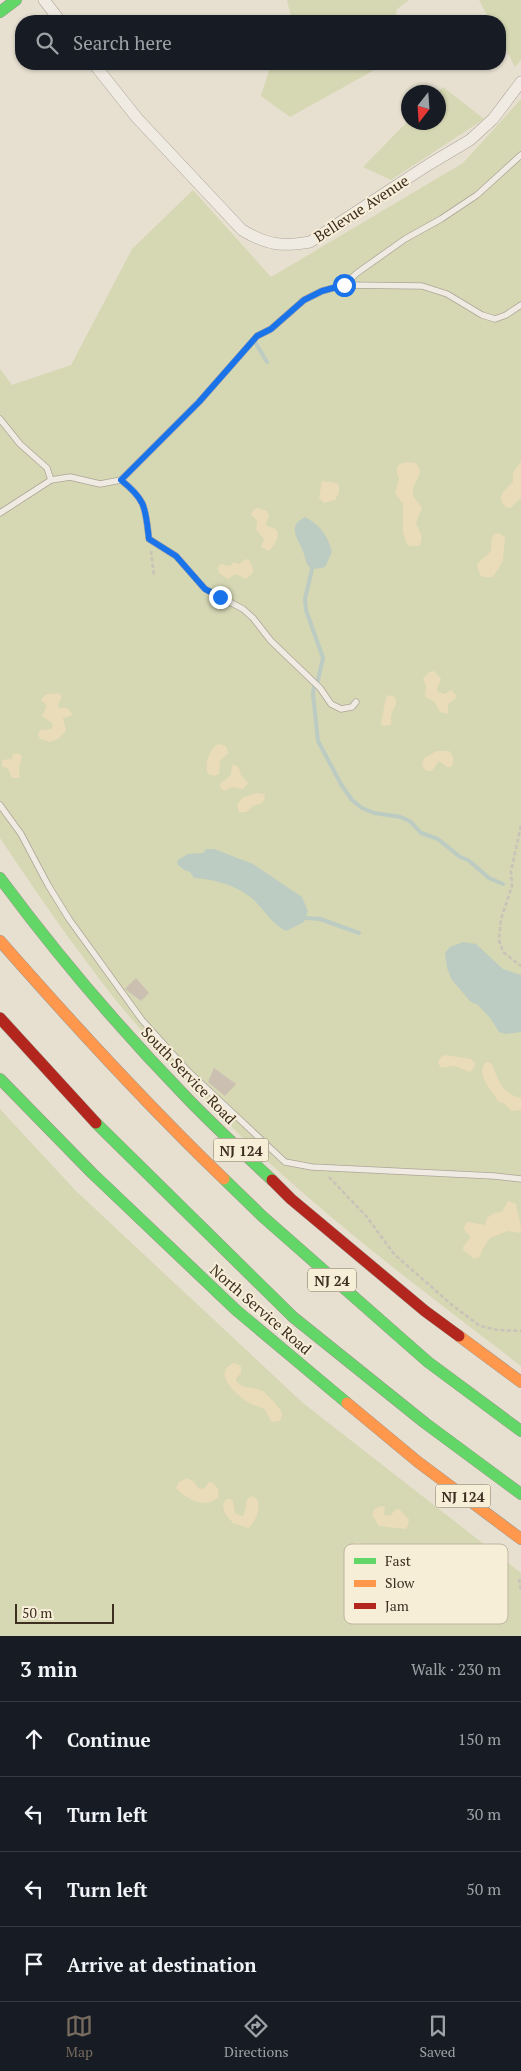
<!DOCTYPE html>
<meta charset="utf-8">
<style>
body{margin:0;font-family:"PT Serif",serif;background:#20242c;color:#f1f3f6}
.compass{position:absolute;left:401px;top:85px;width:45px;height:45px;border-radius:50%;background:#171b24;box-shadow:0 1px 4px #0004;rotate:197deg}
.scale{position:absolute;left:15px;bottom:12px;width:99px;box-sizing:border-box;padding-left:5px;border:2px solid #3d2e20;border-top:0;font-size:14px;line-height:18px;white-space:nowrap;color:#3d2e20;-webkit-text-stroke:4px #f7eed8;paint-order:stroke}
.stop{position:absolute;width:15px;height:15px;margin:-11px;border:4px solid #1a73e8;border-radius:50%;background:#fff}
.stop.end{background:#1a73e8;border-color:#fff;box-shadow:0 1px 5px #0008}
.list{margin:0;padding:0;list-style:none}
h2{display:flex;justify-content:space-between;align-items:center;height:65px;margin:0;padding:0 20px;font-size:21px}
h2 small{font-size:16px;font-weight:400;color:#9ea1a6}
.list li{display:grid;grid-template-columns:32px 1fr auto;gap:15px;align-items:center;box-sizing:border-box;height:75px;padding:0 20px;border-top:1px solid #363941}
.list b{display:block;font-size:19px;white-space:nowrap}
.list em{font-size:16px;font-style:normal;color:#9ea1a6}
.icon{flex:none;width:28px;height:28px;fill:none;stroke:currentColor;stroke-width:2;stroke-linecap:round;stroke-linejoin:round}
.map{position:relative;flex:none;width:521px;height:1636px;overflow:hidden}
.search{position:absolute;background:#171b24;box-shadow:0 1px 4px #0004;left:15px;right:15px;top:15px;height:55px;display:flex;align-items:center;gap:12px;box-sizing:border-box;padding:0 18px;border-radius:20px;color:#9ea1a6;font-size:19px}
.sheet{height:365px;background:#171b24}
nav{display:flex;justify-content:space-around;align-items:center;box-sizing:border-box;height:70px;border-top:1px solid #363941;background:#171b24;font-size:14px;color:#9ea1a6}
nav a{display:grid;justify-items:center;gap:2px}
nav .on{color:#786c5e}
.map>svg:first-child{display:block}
.green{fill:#d6d7b3}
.sand{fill:#eadcb9}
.water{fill:#bcccc2}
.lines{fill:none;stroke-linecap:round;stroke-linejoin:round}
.stream{stroke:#bcccc2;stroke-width:4}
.building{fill:#cbbfb2}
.lane-casing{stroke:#ada599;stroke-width:7}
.street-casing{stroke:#ada599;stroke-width:12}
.fast-casing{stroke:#9c958a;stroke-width:12}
.slow-casing{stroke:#9c958a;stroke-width:12}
.jam-casing{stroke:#9c958a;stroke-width:12}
.path{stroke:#c8c2b9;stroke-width:2.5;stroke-dasharray:4 2.5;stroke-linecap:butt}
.lane{stroke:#efebe3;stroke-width:5.5}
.street{stroke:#efebe3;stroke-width:11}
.fast{stroke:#63d668;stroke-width:11}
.slow{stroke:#ff974d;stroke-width:11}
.jam{stroke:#b3261e;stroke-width:11}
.route{stroke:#1a73e8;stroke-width:6}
.labels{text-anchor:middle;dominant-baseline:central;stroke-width:4;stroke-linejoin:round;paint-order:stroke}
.shield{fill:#f7eed8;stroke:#756857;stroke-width:1}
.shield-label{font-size:14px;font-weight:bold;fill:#3d2e20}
.street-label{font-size:15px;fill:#3d2e20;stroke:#f7eed8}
.key{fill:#f7eed8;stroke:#bfb4a1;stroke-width:1}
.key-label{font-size:14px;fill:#3d2e20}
</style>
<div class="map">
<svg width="521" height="1636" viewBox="0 0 521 1636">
<rect width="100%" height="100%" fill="#e7e0d1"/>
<g class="green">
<path d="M287 0H409L397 9 395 21H292Z"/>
<path d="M479 0H521V60L515 67 500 38V21H490Z"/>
<path d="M271 64H385L290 117 261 96Z"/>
<path d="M443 87 484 119 391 180 363 167 408 121 438 122V92Z"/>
<path d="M521 99V1366C409 1280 293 1195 197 1091 169 1061 140 1030 114 998 74 947 36 892 0 838V369L12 385 71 365 132 249 193 190 271 277 463 163Z"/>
<path d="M0 1109 76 1191 303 1403 521 1573V1636H0Z"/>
</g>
<g class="sand">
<path d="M521 461V498L510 508 506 507C495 497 505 490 513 482V473Z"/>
<path d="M407 462 416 463C427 476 411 481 413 494 414 499 419 503 422 508L416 523C419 533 425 536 419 546H409L406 542 403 531V504L395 493 399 478 397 473V467L400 464Z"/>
<path d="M322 481 337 483 339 485V493L335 500 324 503 319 498Z"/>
<path d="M258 508 267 511 269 515 266 525C268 527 272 527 274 528 283 534 274 546 269 551L261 547 264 539 256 530 257 521 251 514 254 509Z"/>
<path d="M498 533 505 537 503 561 493 577H484L480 575 477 565C480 559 489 556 491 550 493 542 488 536 498 533Z"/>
<path d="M246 559 249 560 253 568V573L246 579 236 574 228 579 219 573 218 568 220 564 230 566 234 562 239 564Z"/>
<path d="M434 671 441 679 437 689 438 692 444 694 451 690 456 695 455 699 448 704V714L440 712 434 701 427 698 425 696 426 686 423 679 429 672Z"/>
<path d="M58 693 62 696 58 706 59 708H67L72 713 71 716 63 718 66 731 58 739 50 742 40 739 38 735 40 730 51 729 53 726 52 723 42 716 47 706 41 699 47 694Z"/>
<path d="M389 695 395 697C398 704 394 707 392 713 390 717 392 721 391 725L384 726 381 724 386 697Z"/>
<path d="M218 744 226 746 228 753 220 761 219 774 214 776 208 774C204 765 209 750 218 744Z"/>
<path d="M437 751H449C454 756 455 762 451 767H447L439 761 432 771H426L422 766 424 758Z"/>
<path d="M17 753 22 756 19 769 20 778H12L8 769 2 766V760L12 759 13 754Z"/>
<path d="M232 765 238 766 241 775 248 783 243 789 232 787 224 791 220 787V784L231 775Z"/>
<path d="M256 793 264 794 265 798 262 803 253 806 246 812H239L237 805 242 798Z"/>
<path d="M445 1055 471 1059 475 1063 474 1068 470 1072 454 1066 441 1068 438 1063 441 1057Z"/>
<path d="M488 1062 492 1064C498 1080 502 1094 521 1098V1110L511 1111 505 1104 498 1101C491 1088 484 1087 482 1069L485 1063Z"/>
<path d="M508 1201 516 1204C518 1215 521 1222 521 1233L508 1231 490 1238 482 1250 480 1257 474 1259 463 1250V1247L471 1237 463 1229 467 1222 485 1225 487 1218 494 1213 502 1212Z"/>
<path d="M234 1363 241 1366V1373L236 1378V1381C246 1391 252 1386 263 1391 266 1393 281 1409 282 1413 282 1416 281 1418 280 1421L272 1422C269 1419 267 1412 264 1409 260 1406 253 1406 249 1403 238 1396 210 1373 234 1363Z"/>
<path d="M187 1478 194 1482 199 1489 205 1488 209 1482H211C217 1486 220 1490 218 1497 206 1510 186 1499 176 1488L179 1482Z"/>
<path d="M252 1496 257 1499C261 1508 256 1522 248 1528L233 1523 225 1514 223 1505 226 1499H231L233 1502 235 1513 241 1516 244 1515 247 1499Z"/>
<path d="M381 1506 385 1507 384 1515 390 1516 396 1509 400 1510 409 1519 408 1526 405 1529 379 1526 372 1515 374 1509Z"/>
<path d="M356 1542 361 1543 368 1554 362 1563 364 1567 372 1568 382 1573 383 1580 393 1584 405 1595 400 1603 395 1601 390 1594C372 1592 379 1585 368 1580 363 1578 360 1579 356 1576L352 1565 345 1560 348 1551Z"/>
</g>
<g class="water">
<path d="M305 517C320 525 328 536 332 552L325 567C304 573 308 562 302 549 296 535 288 526 305 517Z"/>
<path d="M206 849H214L253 864 302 897 308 911 304 922 286 931C269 923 262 904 246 894 232 884 211 879 194 878L190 872 184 870 177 864 178 860 188 854 203 853Z"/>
<path d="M463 942 476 944 503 969 521 975V1032L505 1034 499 1032 491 1019 478 1005 471 1002 452 980 447 968 445 953 450 947Z"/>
</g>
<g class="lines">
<g class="stream">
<path d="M255 342 267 362"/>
<path d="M313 565 305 599 306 610 323 658 318 680"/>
<path d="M314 686 313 694 318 741 342 786 352 800 362 808 374 813 401 817 411 822 421 833 438 839 460 857 468 860 489 878 503 884"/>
<path d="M306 918 320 919 359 933"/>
</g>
</g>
<g class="building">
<path d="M136 978 149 993 141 1001 125 989Z"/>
<path d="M214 1068 236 1084 225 1096 208 1082Z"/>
</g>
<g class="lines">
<defs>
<g id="lane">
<path d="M344 285 422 286 447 294 482 315 495 319 506 315 521 305"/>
<path d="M0 419 20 444 47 468 51 480 0 513"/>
<path d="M51 480 70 477 100 484 121 480 199 402 257 336 271 329 304 300 322 291 344 285 357 273 405 239 441 219 477 195 521 155"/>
<path d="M121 480C147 501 145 508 149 539L176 556 205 589 243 609 253 618 271 641 320 688 331 704 341 709 352 707 356 702"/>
<path d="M0 805 21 834 48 885 69 919 142 1020 188 1071 285 1162 312 1167 494 1176 521 1179"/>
</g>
<g id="street">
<path d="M44 0 60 21"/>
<path d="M94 64 137 118 242 230C267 245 282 247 310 242L428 165 470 140 493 119 521 82"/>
</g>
<g id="fast">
<path d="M0 12 16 0"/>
<path d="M0 878C57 955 120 1029 187 1098 214 1126 243 1153 272 1180"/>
<path d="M0 1079 92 1173 236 1310 347 1403"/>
<path d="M96 1123 293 1317 425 1423 521 1494"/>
<path d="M224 1179 262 1216 428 1362 521 1431"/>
</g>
<g id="slow">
<path d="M0 941C72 1023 145 1103 224 1179"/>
<path d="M459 1336 521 1382"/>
<path d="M347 1403 418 1462 521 1539"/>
</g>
<g id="jam">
<path d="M0 1018 96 1123"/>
<path d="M272 1180 291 1199 425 1311 459 1336"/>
</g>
</defs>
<use href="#lane" class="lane-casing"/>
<use href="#street" class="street-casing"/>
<use href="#fast" class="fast-casing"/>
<use href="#slow" class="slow-casing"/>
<use href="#jam" class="jam-casing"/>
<g class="path">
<path d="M151 551 154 576"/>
<path d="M521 826 511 871 512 886 501 919 499 940 503 952 521 966"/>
<path d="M329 1177 367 1217 394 1254 452 1305 480 1326 498 1330 521 1331"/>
<path d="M519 1579 521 1590"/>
</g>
<use href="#lane" class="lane"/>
<use href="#street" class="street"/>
<use href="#fast" class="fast"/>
<use href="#slow" class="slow"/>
<use href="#jam" class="jam"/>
</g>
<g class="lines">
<path class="route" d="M220 597 205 589 176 556 149 539C145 508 147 501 121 480L199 402 257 336 271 329 304 300 322 291 344 285"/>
</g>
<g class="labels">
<g class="shield">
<rect x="213.5" y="1138.5" width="55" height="23" rx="4"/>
<rect x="308" y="1268.5" width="48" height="23" rx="4"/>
<rect x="435.5" y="1484.5" width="55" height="23" rx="4"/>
</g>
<g class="shield-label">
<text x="241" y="1150">NJ 124</text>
<text x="332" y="1280">NJ 24</text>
<text x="463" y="1496">NJ 124</text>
</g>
<g class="street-label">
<text transform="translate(361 208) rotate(-33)">Bellevue Avenue</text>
<text transform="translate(189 1075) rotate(46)">South Service Road</text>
<text transform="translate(261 1309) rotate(41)">North Service Road</text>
</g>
</g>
<rect x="344" y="1544" width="164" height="80" rx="8" class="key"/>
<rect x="354" y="1558" width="22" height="6" fill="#63d668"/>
<rect x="354" y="1580" width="22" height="7" fill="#ff974d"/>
<rect x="354" y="1603" width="22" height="6" fill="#b3261e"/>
<g class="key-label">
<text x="385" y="1566">Fast</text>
<text x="385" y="1588">Slow</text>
<text x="385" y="1611">Jam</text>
</g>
</svg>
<svg class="compass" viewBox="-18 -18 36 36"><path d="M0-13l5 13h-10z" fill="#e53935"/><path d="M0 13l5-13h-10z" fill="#9ea1a6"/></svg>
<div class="scale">50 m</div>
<div class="stop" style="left:344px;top:285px"></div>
<div class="stop end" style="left:220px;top:597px"></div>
<div class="search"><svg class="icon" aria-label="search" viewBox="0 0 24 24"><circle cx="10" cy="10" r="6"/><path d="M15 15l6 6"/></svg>Search here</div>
</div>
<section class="sheet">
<h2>3 min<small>Walk · 230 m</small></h2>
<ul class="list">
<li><svg class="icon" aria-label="ahead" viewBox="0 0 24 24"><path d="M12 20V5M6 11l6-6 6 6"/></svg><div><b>Continue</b></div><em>150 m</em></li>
<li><svg class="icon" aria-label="left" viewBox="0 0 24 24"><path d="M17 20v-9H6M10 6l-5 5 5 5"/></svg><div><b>Turn left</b></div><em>30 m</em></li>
<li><svg class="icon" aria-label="left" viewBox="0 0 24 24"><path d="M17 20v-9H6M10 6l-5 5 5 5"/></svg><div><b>Turn left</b></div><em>50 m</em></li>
<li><svg class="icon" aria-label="arrive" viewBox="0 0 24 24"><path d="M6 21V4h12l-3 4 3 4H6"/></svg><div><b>Arrive at destination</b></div></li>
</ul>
</section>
<nav>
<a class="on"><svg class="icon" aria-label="map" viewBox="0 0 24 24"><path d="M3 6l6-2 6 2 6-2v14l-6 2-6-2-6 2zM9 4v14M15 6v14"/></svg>Map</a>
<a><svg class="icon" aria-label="directions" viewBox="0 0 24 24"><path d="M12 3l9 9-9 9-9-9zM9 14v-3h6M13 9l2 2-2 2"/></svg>Directions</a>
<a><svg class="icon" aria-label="saved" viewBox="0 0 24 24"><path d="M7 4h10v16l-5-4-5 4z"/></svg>Saved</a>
</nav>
